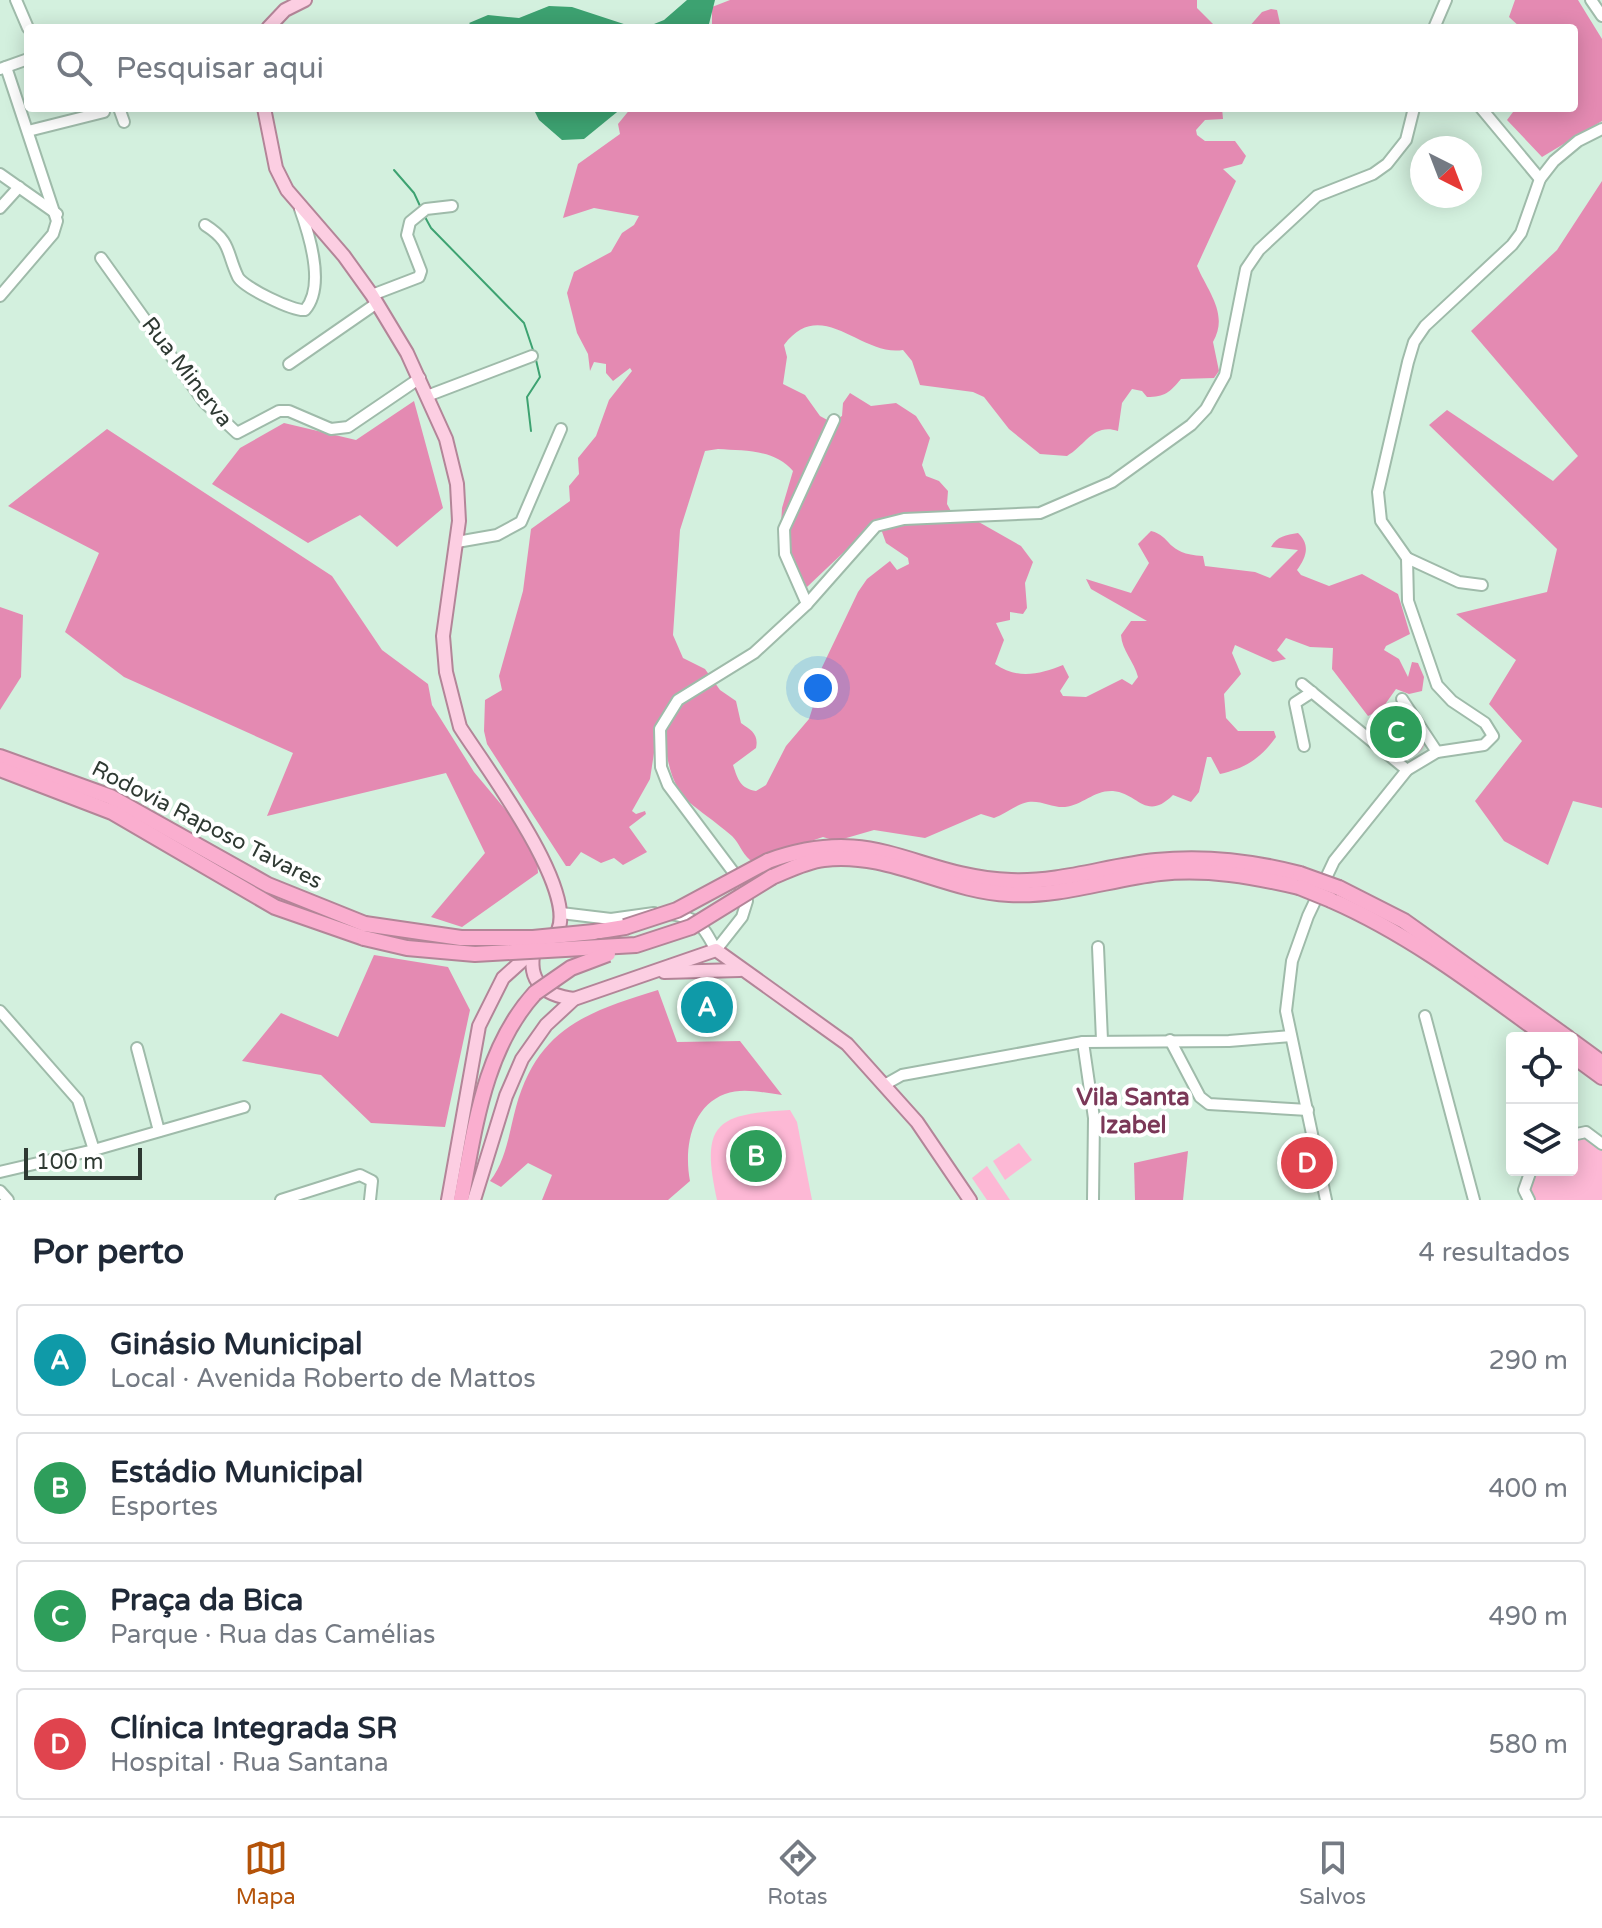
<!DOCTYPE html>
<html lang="pt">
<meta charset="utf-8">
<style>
body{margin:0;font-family:"Varela Round",sans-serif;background:#f6f6f7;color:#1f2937}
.controls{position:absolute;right:24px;bottom:24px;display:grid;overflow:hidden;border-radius:8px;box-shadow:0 4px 20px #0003}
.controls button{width:72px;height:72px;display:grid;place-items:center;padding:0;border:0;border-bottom:2px solid #e0e1e3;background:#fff;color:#1f2937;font:40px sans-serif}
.compass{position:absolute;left:1410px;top:136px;width:72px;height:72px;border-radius:50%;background:#fff;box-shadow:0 4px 20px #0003;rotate:138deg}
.scale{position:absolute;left:24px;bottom:20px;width:118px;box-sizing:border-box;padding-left:8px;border:4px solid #2e3932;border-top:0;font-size:22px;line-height:28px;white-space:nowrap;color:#2e3932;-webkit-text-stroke:6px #fff;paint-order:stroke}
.you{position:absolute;left:818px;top:688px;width:28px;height:28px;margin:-20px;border:6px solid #fff;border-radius:50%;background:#1a73e8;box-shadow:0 0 0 12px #1a73e833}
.badge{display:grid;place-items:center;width:52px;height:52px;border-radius:50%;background:#b45309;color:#fff;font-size:26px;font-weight:700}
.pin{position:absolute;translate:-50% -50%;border:4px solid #fff;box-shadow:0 2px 8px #0006}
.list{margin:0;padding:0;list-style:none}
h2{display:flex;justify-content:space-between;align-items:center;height:104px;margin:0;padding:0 32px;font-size:34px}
h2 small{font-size:26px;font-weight:400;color:#747a83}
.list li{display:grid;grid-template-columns:52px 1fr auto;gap:24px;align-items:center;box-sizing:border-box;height:112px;margin:0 16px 16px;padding:0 16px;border:2px solid #e0e1e3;border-radius:8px}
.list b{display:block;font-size:30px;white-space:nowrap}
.list p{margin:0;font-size:26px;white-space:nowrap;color:#747a83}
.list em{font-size:26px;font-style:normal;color:#747a83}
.icon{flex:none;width:44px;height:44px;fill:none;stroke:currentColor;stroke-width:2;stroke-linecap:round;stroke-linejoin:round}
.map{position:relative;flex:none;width:1602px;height:1200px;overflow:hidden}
.search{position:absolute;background:#fff;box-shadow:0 4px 20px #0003;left:24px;right:24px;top:24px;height:88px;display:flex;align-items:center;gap:20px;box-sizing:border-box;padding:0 28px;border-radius:8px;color:#747a83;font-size:30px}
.sheet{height:616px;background:#fff}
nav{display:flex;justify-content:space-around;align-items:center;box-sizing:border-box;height:112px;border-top:2px solid #e0e1e3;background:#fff;font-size:22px;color:#747a83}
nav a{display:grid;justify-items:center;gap:4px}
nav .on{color:#b45309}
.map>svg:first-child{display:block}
.green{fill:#fdb8d5}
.forest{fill:#e48ab2;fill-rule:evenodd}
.water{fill:#3da271}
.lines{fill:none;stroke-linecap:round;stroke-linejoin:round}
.stream{stroke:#3da271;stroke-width:2}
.minor-casing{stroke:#9fbbaa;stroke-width:14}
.major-casing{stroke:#b38598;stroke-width:16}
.highway-casing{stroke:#b38598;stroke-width:18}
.minor{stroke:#fff;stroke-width:10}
.major{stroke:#fccee2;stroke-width:12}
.highway{stroke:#faaecf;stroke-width:14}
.highway-bridge-casing{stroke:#b38598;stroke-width:18;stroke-linecap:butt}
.highway-bridge{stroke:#faaecf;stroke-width:14}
.labels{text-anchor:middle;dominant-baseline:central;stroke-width:8;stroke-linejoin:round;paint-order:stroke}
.street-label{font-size:22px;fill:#2e3932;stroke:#fff}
.neighbourhood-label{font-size:24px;font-weight:bold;fill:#7b3858;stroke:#fff}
</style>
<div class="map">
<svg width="1602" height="1200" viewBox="0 0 1602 1200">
<rect width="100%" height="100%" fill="#d3f0de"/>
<g class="green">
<path d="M1402 712C1409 719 1420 728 1423 736 1429 750 1412 759 1400 756 1388 754 1377 743 1368 735L1380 723 1387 729Z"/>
<path d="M790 1110 797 1122 812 1200H717C700 1123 716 1114 790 1110Z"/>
<path d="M1580 1132 1602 1150V1200H1533L1527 1186 1535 1170H1572V1136Z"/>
<path d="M1019 1143 1032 1160 1005 1180 993 1161Z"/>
<path d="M987 1166 1010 1200H987L972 1178Z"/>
</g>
<g class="forest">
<path d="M730 0H1197V8L1217 28H712V7Z"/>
<path d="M1515 0H1578L1602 39V121L1542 157 1507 120 1516 108H1574V28H1521L1509 17Z"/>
<path d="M1271 9 1277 10 1281 28H1248L1262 12Z"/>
<path d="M631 108H1222L1223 119 1205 120 1196 130 1197 135 1205 141H1235L1246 156 1242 164 1223 169 1236 181 1197 266C1208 292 1229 314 1213 342L1219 371 1214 378 1181 379C1170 392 1165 397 1147 397L1142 391 1132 389 1122 403 1118 431C1093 423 1086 445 1067 456L1040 454 1009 429 984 397 973 392 920 385 912 361 903 350C860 357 822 295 784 345L787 357 783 384 805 395 820 416 831 422 842 416 843 403 850 393 871 406 896 403 916 416 930 438 922 465 926 476 939 481 948 491 947 504 953 515 977 521 1021 546 1033 562 1025 583 1027 608 1023 614 1010 612V620L996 623 1004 640 995 664C1017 680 1041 674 1063 665L1069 677 1060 691 1063 696 1086 697 1122 679 1132 685 1138 677C1134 661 1122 651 1121 635L1131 621H1147L1091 589 1086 579 1131 593 1149 563 1138 544 1151 531C1172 536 1165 554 1203 556L1205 566 1255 572 1270 578 1298 550 1271 547C1277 536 1286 535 1298 533 1311 545 1306 558 1297 570L1301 575 1329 586 1362 574 1398 594 1410 634 1386 646 1384 650 1399 659 1408 677 1412 662 1418 663 1424 677 1422 691 1409 694 1396 689 1381 710 1368 716 1332 669 1333 648 1310 647 1286 638 1277 650 1286 659 1273 662 1235 645 1232 653 1241 674 1224 694 1226 718 1238 731H1274L1276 737C1261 758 1246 768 1220 774L1211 757H1207L1199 792 1191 802 1173 795C1146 822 1138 793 1113 791 1094 790 1083 805 1065 807 1053 808 1041 800 1028 802 1017 804 1005 814 994 818L981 814 925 838 874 830 836 841 823 837 811 841 790 859 750 860C741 852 740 844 732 836 688 798 673 804 664 738L656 740 650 779 632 811 636 814 645 811 646 814 629 827 647 852 623 865 614 858 601 863 581 852 570 866H566L487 744 484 731 485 700 502 690 499 676 523 591 531 529 570 501 569 486 579 474 578 458 596 436 609 400 632 371 630 368 613 381 606 373V364L594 362 590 371 588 354 577 333 567 293 574 272 611 252 622 233 634 225 639 216 594 208 563 218 578 164 620 134 618 124ZM718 449C745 451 775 449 793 471L782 508 779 556 783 555 807 587 866 531 881 529 886 543 908 558 909 564 897 570 890 561 867 579 858 592 814 684 815 700 809 719 786 746 766 785 756 791C740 788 738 780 733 765L756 748C759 734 751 730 741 723L736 701 720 690 705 669 683 658 673 635 680 530 705 451Z"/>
<path d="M1602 181V808L1573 801 1548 865 1504 841 1475 801 1522 741 1489 704 1516 660 1456 614 1547 592 1557 549 1429 425 1447 410 1553 481 1578 456 1471 331 1557 250Z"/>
<path d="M414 401 443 508 397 547 360 515 308 543 212 484 240 448 284 423 356 440Z"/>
<path d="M107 429 332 576 382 650 428 684 432 705 474 772 536 846 538 873 462 927 431 917 485 853 446 773 267 816 293 753 124 677 65 632 99 553 8 506Z"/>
<path d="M0 607 23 615 21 677 0 710Z"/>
<path d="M374 955 448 967 470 1010 445 1127 371 1123 321 1075 242 1061 281 1013 338 1037Z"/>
<path d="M658 990 677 1042 740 1041 782 1095C764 1093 743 1087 725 1094 690 1107 684 1150 690 1181L668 1200H542L552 1175 528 1163 501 1187 490 1181C506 1161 509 1133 516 1107 538 1028 587 1012 658 990Z"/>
<path d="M1188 1151 1183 1200H1135L1134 1163Z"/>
</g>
<g class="water">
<path d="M687 0H715L708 28H644L664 20Z"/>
<path d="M549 6 572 7 636 28H474L469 23 488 15 519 18Z"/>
<path d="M533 108H622L584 139 562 140 539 120Z"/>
</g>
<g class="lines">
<g class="stream">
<path d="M394 170 414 193 421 208"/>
<path d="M425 217 431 228 524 323 533 350"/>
<path d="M531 431 527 397 540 377 536 360"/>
</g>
<defs>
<g id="minor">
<path d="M16 0 28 28"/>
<path d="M1591 0 1602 16"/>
<path d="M1434 28 1446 0"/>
<path d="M0 69 28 59"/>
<path d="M119 108 124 122"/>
<path d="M1481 108 1540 179"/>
<path d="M28 131 104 112"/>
<path d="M0 174 57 214"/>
<path d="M0 208 19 187"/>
<path d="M205 225C232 242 226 252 238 277 243 287 294 312 305 310 326 286 309 234 300 209"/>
<path d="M101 258 204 402 237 433 279 411H289L331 429 348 427 420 378"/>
<path d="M372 295 419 277 421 271 407 235 410 222 426 209 452 206"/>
<path d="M0 296 53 234 57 221 6 67"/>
<path d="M289 364 377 303"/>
<path d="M427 396 532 356"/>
<path d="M457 542 497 535 521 522 561 429"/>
<path d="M1407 558 1459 582 1482 585"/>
<path d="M807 604 785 554 784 529 834 420"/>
<path d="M1302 684 1407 770"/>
<path d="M1402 699 1437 752"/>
<path d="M1304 746 1295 703 1312 692"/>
<path d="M561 913 611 919 654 913"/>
<path d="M670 914C700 918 702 925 716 950L742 917 747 901 734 873 668 785 661 767 660 729 678 700 754 653 807 604 876 526 904 519 1040 513 1112 482 1191 425 1206 409 1225 375 1246 269 1259 250 1317 196 1373 174 1387 164 1406 140 1414 108"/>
<path d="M1098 947 1102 1040"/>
<path d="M0 1011 78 1100 94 1150"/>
<path d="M1425 1016 1474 1200"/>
<path d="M1170 1040 1200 1097 1209 1104 1308 1110"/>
<path d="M1083 1042 1094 1118 1093 1200"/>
<path d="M137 1048 159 1131"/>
<path d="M886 1084 902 1075 1083 1042 1229 1041 1291 1036"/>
<path d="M1572 1135 1586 1132 1602 1144"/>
<path d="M0 1172 94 1150 244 1107"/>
<path d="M0 1191 8 1200"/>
<path d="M281 1200 360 1175 372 1181 370 1200"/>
<path d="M1326 1200 1286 1011 1292 961 1308 916 1334 861 1407 770 1437 752 1484 745 1493 736 1485 723 1452 701 1437 685 1408 601 1407 558 1381 521 1378 492 1408 362 1414 342 1425 326 1512 245 1521 233 1540 179 1554 161 1578 141 1602 129"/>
<path d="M1529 1200 1524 1190 1531 1170"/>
</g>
<g id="major">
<path d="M268 28 285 10 305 0"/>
<path d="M264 108 276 168 287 190 344 256 372 295 407 353 446 439 457 484 459 521 443 636 446 672 460 727C481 761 595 910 550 940"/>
<path d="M534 950C527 982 544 995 574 999"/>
<path d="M664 972 740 970"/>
<path d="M448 1200 479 1026 503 978 534 950"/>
<path d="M474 1200 506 1096 522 1059 546 1025 574 999 716 950 847 1044 917 1122 970 1200"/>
</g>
<g id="highway">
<path d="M0 757 111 797 268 885 365 924"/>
<path d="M0 769 112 812 275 907 364 938"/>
<path d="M768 861C877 822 913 877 1011 881 1061 883 1107 866 1156 861 1204 856 1254 862 1300 874"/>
<path d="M772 877C789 870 806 861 824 859 889 851 945 891 1009 894 1061 897 1109 879 1160 873 1207 868 1253 876 1299 887"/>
<path d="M1339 888 1404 921 1568 1038"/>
<path d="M1331 900C1411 935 1478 987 1548 1038"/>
<path d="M594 932 625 927"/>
<path d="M1572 1041 1602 1063"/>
<path d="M1572 1055 1602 1077"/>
<path d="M461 1200C475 1128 484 1049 535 993"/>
</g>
</defs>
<use href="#minor" class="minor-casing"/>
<use href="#major" class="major-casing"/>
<use href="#highway" class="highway-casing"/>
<use href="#minor" class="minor"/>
<use href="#major" class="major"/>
<use href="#highway" class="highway"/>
<defs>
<g id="highway-bridge">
<path d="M1300 874 1339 888"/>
<path d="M1299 887 1331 900"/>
<path d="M365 924 461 938H533L594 932"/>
<path d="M625 927 677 910 768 861"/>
<path d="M364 938 407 948 475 954 636 945 691 927 772 877"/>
<path d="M535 993 571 968 608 954"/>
</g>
</defs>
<use href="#highway-bridge" class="highway-bridge-casing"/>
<use href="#highway-bridge" class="highway-bridge"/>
</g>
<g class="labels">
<g class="street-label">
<text transform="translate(187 372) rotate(52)">Rua Minerva</text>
<text transform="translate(207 825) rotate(27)">Rodovia Raposo Tavares</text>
</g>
<g class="neighbourhood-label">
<text x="1133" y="1097">Vila Santa<tspan x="1133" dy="28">Izabel</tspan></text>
</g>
</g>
</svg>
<div class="controls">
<button><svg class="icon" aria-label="locate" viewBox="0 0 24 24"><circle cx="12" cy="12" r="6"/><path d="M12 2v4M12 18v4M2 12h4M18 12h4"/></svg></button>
<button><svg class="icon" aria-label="layers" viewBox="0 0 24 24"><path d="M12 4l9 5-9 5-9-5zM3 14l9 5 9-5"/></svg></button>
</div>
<svg class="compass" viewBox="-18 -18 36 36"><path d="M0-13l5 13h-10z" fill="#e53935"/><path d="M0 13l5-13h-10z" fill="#747a83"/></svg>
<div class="scale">100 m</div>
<div class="you"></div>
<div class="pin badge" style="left:707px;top:1007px;background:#0f9aa8">A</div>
<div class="pin badge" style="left:756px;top:1156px;background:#2e9e5b">B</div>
<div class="pin badge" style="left:1396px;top:732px;background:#2e9e5b">C</div>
<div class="pin badge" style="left:1307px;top:1163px;background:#e0444e">D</div>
<div class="search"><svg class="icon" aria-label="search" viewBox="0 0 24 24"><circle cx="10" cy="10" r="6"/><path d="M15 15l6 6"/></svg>Pesquisar aqui</div>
</div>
<section class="sheet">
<h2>Por perto<small>4 resultados</small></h2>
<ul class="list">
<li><span class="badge" style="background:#0f9aa8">A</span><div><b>Ginásio Municipal</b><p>Local · Avenida Roberto de Mattos</p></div><em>290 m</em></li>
<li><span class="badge" style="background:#2e9e5b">B</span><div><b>Estádio Municipal</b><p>Esportes</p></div><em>400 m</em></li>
<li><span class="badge" style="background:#2e9e5b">C</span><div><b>Praça da Bica</b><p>Parque · Rua das Camélias</p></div><em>490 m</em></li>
<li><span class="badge" style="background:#e0444e">D</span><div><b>Clínica Integrada SR</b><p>Hospital · Rua Santana</p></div><em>580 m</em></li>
</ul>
</section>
<nav>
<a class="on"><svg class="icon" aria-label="map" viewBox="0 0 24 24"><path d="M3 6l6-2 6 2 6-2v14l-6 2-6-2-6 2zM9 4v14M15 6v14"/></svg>Mapa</a>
<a><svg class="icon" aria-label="directions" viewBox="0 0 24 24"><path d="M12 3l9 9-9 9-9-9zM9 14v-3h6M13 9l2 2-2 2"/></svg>Rotas</a>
<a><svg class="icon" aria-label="saved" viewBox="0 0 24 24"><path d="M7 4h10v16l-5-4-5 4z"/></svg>Salvos</a>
</nav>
